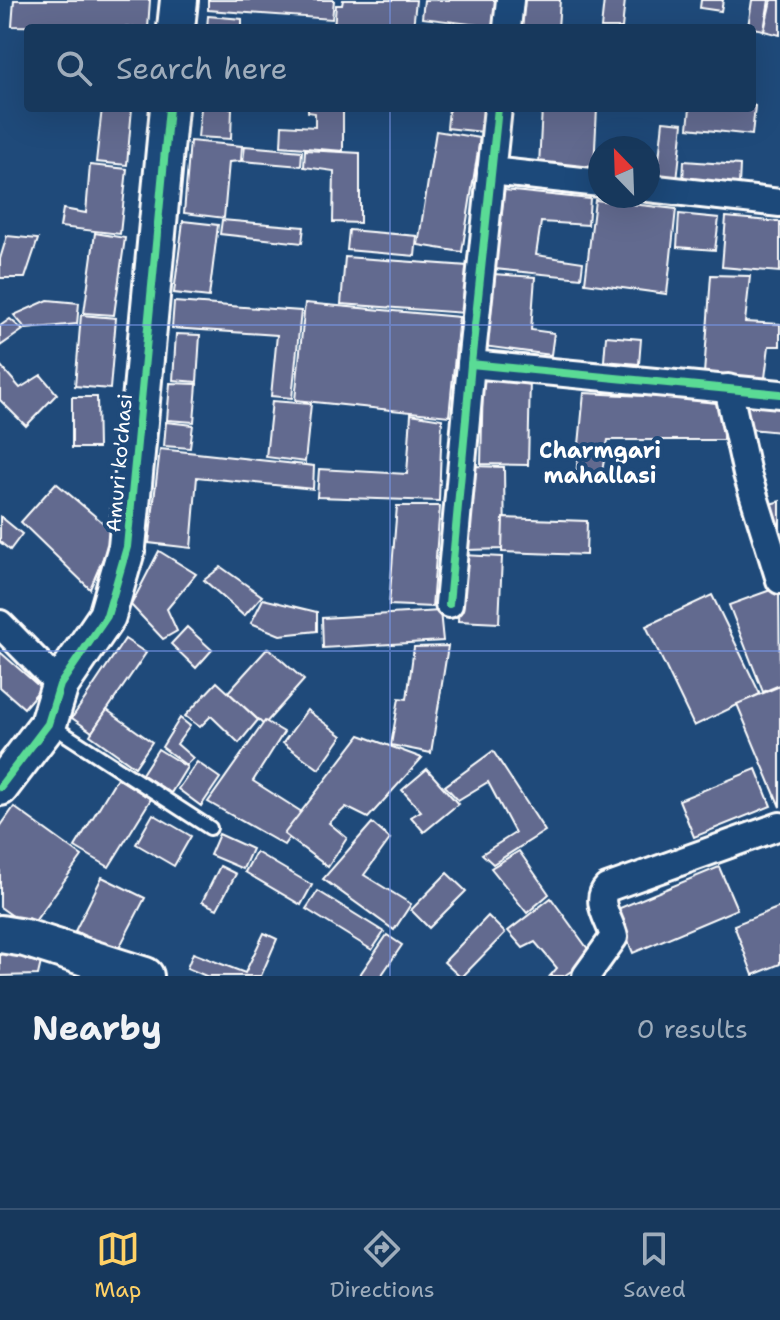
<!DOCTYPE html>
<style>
body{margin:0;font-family:"Shantell Sans",sans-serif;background:#244365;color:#f1f3f6}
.compass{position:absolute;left:588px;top:136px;width:72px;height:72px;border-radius:50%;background:#17385c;box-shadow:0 8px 32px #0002;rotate:337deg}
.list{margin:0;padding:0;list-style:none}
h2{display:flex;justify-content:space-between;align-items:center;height:104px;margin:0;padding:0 32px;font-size:34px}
h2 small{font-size:26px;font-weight:400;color:#9eacbb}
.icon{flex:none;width:44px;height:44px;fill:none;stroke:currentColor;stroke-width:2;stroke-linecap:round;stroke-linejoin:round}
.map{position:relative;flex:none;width:780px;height:976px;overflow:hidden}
.search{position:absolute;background:#17385c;box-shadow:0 8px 32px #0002;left:24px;right:24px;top:24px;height:88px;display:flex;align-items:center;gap:20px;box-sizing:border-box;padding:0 28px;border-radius:8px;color:#9eacbb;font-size:30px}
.sheet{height:232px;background:#17385c}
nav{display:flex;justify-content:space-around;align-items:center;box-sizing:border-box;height:112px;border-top:2px solid #365272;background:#17385c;font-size:22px;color:#9eacbb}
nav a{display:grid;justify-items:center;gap:4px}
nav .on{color:#ffd166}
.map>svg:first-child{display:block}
.building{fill:#626a8f;stroke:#fff;stroke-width:2}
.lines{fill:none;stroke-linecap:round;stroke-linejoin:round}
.lane-casing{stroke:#fff;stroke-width:18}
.street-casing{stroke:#fff;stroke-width:32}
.secondary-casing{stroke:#fff;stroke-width:42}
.lane{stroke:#1f4a7a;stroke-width:12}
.street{stroke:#1f4a7a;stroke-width:26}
.secondary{stroke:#1f4a7a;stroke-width:36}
.cycleway-casing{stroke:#1f4a7a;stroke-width:13}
.cycleway{stroke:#5adb95;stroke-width:8}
.grid{fill:none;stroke:#7795e8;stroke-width:2;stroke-opacity:0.55}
.labels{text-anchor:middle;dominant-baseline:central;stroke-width:8;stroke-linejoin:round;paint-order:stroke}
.street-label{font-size:20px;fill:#fff;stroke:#1f4a7a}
.neighbourhood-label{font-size:22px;font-weight:bold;fill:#fff;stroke:#1f4a7a}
</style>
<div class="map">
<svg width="780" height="976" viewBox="0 0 780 976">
<rect width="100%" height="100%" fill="#1f4a7a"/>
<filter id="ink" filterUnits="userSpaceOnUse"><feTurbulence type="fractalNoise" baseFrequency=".0125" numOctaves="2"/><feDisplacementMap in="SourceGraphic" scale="16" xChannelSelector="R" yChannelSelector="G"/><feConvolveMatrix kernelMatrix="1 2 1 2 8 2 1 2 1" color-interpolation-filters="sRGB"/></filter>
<g filter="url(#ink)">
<g class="building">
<path d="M14 0H150L148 28 12 26Z"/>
<path d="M208 0H334L332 19 208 10Z"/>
<path d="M343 0H416L413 28H334L336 5H342Z"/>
<path d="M424 0H497L494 27 422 18Z"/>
<path d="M524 0H560L558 28H522Z"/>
<path d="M604 0H625L622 28H601Z"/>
<path d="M701 0H723L721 11 700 8Z"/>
<path d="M752 0H769L764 30 748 27Z"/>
<path d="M771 0H780V35L764 31Z"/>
<path d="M208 16 242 19V28H207Z"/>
<path d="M752 105 755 106 752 135 688 128 690 108H752Z"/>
<path d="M102 108H132L127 165 96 162Z"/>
<path d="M201 108H232L231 139 198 137Z"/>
<path d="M308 108H343V151L281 146 282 125 315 127V113L308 112Z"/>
<path d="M449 108H486L483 132 447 128Z"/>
<path d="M542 108H597L594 168 539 165Z"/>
<path d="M663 121 683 123 677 181 657 179Z"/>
<path d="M436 131 480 138 462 252 418 245Z"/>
<path d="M190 141 242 146 241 161 229 162 224 218 184 213Z"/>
<path d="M245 146 302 151 301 166 243 161Z"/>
<path d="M305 150 360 153V223L333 222 334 171 304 167Z"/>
<path d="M684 161 740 165 739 185 683 182Z"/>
<path d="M90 165 127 169 120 234 60 227 63 209 86 213Z"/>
<path d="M504 190 590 199 588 225 541 222 536 255 583 262 581 278 495 269Z"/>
<path d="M595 200 676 209 667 294 585 283Z"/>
<path d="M679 214 719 218 715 250 677 247Z"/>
<path d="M726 217 780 222V272L722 267Z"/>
<path d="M222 220 304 227 302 243 220 234Z"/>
<path d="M183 221 218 225 209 297 174 293Z"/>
<path d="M349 230 417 236 415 256 347 250Z"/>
<path d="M95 233 125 238 114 315 84 313Z"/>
<path d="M7 236 38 239 25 278H0V259Z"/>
<path d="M345 257 468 266 465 313 341 304Z"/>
<path d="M493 274 535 277 531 330 554 333 551 355 483 346Z"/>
<path d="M711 275 750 276 745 322 780 324V346H769L765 378 704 374Z"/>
<path d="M48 300 79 303 77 324 26 329 14 315Z"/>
<path d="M174 302 301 311 292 398 271 396 277 335 172 328Z"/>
<path d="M305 303 459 317 449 416 295 400Z"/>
<path d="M81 315 116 318 110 389 75 386Z"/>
<path d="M10 319 23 330 0 346V326Z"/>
<path d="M176 334 200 335 197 382 173 380Z"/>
<path d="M606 336 641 339 639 364 604 361Z"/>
<path d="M0 365 20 388 41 375 57 394 26 426 0 400Z"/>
<path d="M483 378 530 379 528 465 481 464Z"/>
<path d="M170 383 197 384 194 422 167 420Z"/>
<path d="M584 393 724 400 723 440H608L600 481 576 476Z"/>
<path d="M72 397H97L98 448H72Z"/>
<path d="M272 401 311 404 305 462 266 457Z"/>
<path d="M742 403 780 406V432L739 428Z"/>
<path d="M411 414 442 419 439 501 317 497 319 469 407 474Z"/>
<path d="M166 422 193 425 190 448 164 446Z"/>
<path d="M160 449 314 466 313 489 197 477 191 548 149 543Z"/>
<path d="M473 466 504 467 505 549 466 550Z"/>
<path d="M56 483 114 532 90 589 21 522Z"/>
<path d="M780 501V541L767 505Z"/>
<path d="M397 506H440L432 607 389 605Z"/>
<path d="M0 516 22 534 10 550 0 542Z"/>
<path d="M503 518 587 521 586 555 502 552Z"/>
<path d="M159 551 196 574 167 609 177 631 163 639 131 605Z"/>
<path d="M462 555 502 557 499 623 458 621Z"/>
<path d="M221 567 262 596 244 616 204 580Z"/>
<path d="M779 587 780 685 763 692 729 605Z"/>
<path d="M712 595 760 694 694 726 646 626Z"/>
<path d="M263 599 317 612V631L280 635 251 623Z"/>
<path d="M440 611 443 641 323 648 322 618Z"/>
<path d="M187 627 212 650 196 668 171 644Z"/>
<path d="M125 639 146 653 92 732 72 718Z"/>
<path d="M448 646 431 753 391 745 399 698 407 699 414 647Z"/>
<path d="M268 648 304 680 264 725 228 692Z"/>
<path d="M0 652 41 688 24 708 0 687Z"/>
<path d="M217 682 258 720 239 743 211 716 200 727 185 716Z"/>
<path d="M780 686V807L737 704Z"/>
<path d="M107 710 152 742 135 767 90 735Z"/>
<path d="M307 710 342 736 319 769 283 743Z"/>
<path d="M180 718 190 726 177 744 193 758 186 765 162 747Z"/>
<path d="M265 721 284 732 253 781 305 814 284 845 208 802Z"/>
<path d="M360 735 422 758 368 818 346 807 329 823 347 838 328 867 284 834Z"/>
<path d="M158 749 187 767 171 793 142 774Z"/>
<path d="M493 751 545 831 493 864 482 854 515 833 488 782 458 800 445 786Z"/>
<path d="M197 762 220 778 201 806 178 789Z"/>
<path d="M427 769 458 804 424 832 411 817 421 811 402 790Z"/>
<path d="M756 769 771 806 694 837 679 800Z"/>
<path d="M117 778 151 799 109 867 75 847Z"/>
<path d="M14 807 82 856 30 928 0 907V827Z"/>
<path d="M153 814 191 836 174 866 136 844Z"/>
<path d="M372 823 390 839 364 875 411 904 394 930 323 879Z"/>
<path d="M219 834 252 849 243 869 210 855Z"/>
<path d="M519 851 549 894 527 913 491 868Z"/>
<path d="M256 852 312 885 301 905 245 872Z"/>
<path d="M220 866 236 874 217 909 202 902Z"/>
<path d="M719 867 737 909 633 953 615 910Z"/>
<path d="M447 873 466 891 429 928 411 910Z"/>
<path d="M102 877 145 898 117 952 75 931Z"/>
<path d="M318 891 384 932 372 950 306 909Z"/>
<path d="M551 898 593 956 564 976H550L557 968 535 942 523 948 508 931Z"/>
<path d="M780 907V964L753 975 734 925Z"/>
<path d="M488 916 505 933 463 976H459L444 962Z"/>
<path d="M264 933 277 939 261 976H206L187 968 193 953 245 973Z"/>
<path d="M387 935 402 945 381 976H359Z"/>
<path d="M0 954 42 958 38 975 0 976Z"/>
</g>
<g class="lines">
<defs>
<path id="lane" d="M51 725 210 828"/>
<g id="street">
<path d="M507 28 510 0"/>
<path d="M491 171 600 183"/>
<path d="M648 188 780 203"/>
<path d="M471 364 780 394"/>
<path d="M728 388 747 474 780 580"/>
<path d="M449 604 471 364 498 108"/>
<path d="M0 624 60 685"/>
<path d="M586 976 614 937C611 922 594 901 607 888L780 826"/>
</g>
<g id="secondary">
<path d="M176 28 179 0"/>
<path d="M0 787 48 724 60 685 107 616 127 547 169 108"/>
<path d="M0 934 25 938 145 976"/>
</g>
</defs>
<use href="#lane" class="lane-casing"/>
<use href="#street" class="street-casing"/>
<use href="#secondary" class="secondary-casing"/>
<use href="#lane" class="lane"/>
<use href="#street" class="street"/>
<use href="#secondary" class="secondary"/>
<defs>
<g id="cycleway">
<path d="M471 364 780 394"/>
<path d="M449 604 471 364 498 108"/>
<path d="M0 787 48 724 60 685 107 616 127 547 169 108"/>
</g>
</defs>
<use href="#cycleway" class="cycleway-casing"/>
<use href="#cycleway" class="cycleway"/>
</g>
</g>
<path class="grid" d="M390 0V28M390 108V976M0 325H780M0 651H780"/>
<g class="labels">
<g class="street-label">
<text transform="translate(119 463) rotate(-85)">Amuri ko'chasi</text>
</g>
<g class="neighbourhood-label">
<text x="600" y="450">Charmgari<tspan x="600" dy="25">mahallasi</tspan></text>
</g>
</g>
</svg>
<svg class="compass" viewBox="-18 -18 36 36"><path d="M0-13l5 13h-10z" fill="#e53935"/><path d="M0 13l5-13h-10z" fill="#9eacbb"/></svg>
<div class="search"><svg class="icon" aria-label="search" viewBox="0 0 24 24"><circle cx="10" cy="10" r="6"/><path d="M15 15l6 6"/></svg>Search here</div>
</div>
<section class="sheet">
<h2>Nearby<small>0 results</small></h2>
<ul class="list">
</ul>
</section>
<nav>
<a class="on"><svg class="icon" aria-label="map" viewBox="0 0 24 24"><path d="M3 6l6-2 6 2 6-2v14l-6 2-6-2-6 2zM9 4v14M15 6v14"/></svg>Map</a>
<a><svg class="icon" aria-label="directions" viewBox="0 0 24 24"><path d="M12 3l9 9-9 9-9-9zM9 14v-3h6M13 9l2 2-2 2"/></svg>Directions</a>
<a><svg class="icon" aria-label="saved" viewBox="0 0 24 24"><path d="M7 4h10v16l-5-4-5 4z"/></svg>Saved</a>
</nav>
